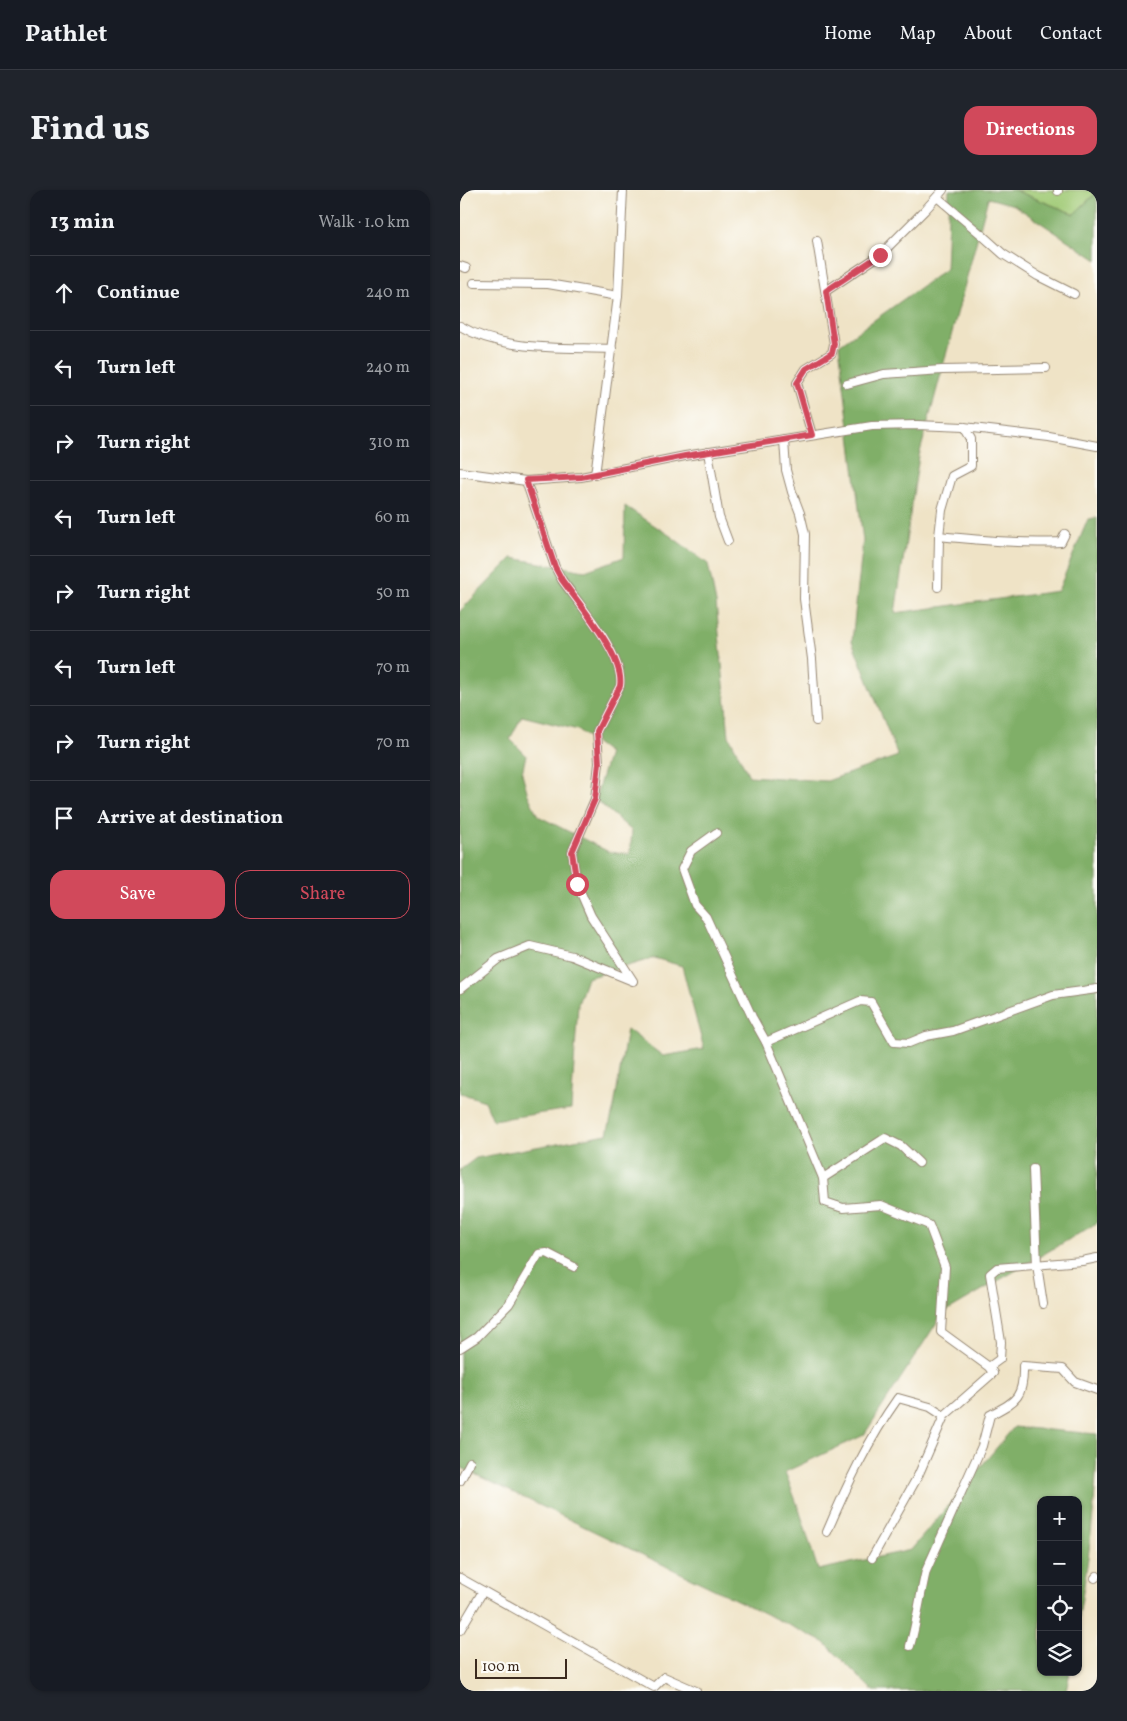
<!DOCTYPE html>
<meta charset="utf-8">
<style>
body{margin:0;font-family:Vollkorn,serif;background:#20242c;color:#f1f3f6}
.controls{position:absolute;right:15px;bottom:15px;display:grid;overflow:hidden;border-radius:10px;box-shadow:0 1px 4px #0004}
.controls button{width:45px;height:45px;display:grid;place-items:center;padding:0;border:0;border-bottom:1px solid #363941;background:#171b24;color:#f1f3f6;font:25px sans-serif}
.scale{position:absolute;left:15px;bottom:12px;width:92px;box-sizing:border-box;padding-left:5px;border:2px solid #3b2a1e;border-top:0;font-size:14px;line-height:18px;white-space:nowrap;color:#3b2a1e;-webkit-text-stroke:4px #fdfcf7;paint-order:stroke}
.stop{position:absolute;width:15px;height:15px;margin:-11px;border:4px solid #d1495b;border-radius:50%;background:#fff}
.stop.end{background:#d1495b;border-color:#fff;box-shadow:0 1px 5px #0008}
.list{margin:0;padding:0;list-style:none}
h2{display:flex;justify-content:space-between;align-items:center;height:65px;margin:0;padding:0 20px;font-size:21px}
h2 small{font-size:16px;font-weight:400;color:#9ea1a6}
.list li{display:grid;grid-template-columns:32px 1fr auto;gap:15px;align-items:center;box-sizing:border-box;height:75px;padding:0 20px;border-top:1px solid #363941}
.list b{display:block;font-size:19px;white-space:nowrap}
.list em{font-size:16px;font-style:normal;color:#9ea1a6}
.actions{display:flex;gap:10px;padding:15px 20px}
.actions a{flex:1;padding:11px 0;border:1px solid #d1495b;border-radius:15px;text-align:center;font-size:18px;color:#d1495b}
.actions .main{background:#d1495b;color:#fff}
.icon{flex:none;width:28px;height:28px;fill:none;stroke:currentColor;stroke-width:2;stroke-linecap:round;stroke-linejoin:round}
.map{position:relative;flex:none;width:637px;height:1501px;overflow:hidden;border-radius:15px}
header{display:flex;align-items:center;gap:30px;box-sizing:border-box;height:70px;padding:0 25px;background:#171b24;border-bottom:1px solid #363941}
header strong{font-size:24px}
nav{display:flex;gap:28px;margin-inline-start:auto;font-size:18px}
.intro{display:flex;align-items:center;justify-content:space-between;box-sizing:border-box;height:120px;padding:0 30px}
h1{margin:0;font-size:35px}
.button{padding:12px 22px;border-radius:15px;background:#d1495b;color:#fff;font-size:18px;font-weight:700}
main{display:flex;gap:30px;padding:0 30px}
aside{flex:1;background:#171b24;border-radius:15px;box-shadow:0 1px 4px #0004}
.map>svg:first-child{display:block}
.green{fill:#a1cb77;stroke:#6e7a4a}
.forest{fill:#80af68;stroke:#5e6c43;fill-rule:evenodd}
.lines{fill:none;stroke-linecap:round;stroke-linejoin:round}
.minor-casing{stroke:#958672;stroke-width:10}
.minor{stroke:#fff;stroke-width:8}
.route{stroke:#d1495b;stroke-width:6}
</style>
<header>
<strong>Pathlet</strong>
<nav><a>Home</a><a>Map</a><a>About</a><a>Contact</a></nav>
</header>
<div class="intro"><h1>Find us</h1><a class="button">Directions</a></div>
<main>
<aside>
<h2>13 min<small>Walk · 1.0 km</small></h2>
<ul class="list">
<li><svg class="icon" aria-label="ahead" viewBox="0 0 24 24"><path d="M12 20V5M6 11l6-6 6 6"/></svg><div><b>Continue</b></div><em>240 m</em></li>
<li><svg class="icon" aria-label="left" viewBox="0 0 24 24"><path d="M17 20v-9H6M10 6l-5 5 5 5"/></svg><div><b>Turn left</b></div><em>240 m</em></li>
<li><svg class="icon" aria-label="right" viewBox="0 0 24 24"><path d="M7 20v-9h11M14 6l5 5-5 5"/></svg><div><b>Turn right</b></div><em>310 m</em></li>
<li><svg class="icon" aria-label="left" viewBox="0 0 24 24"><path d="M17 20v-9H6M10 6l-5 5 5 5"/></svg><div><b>Turn left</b></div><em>60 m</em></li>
<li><svg class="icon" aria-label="right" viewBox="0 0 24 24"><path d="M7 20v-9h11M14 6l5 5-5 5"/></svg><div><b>Turn right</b></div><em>50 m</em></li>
<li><svg class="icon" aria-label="left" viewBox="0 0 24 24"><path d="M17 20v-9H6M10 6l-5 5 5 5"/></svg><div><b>Turn left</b></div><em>70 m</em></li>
<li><svg class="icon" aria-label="right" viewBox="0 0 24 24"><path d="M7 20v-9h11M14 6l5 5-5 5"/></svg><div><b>Turn right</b></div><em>70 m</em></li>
<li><svg class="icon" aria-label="arrive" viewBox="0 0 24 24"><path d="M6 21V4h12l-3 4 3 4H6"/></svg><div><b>Arrive at destination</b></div></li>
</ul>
<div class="actions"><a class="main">Save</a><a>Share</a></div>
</aside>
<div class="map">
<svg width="637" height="1501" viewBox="0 0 637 1501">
<rect width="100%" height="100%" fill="#fdfcf7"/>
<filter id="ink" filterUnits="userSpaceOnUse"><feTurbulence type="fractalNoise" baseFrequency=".02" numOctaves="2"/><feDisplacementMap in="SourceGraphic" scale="10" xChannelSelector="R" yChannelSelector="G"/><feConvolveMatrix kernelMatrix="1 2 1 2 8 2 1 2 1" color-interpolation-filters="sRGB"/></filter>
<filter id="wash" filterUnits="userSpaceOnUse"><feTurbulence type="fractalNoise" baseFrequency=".0096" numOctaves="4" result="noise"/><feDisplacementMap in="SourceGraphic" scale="20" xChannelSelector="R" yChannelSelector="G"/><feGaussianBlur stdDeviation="1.12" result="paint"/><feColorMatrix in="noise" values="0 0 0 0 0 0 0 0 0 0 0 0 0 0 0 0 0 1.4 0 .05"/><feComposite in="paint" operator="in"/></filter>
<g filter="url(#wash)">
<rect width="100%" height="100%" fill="#efe3c6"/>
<path class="green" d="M554 0H637V2L614 24Z"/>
<path class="forest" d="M489 0H554L614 24 637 2V70L554 15 528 8 459 266 435 423 598 401 628 329 637 328V1033L483 1123 404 1245 325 1282 339 1319 358 1380 451 1360 554 1237 637 1244C637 1307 629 1369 618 1432V1310H581V1482H610L606 1501H413L364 1452 0 1277V980L16 968 147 944 154 917 167 839 203 866 244 859 222 776 194 768 127 788 118 814 111 919 33 930 25 911 0 903V421L52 368 125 381 164 367 165 316 212 347 248 374 256 413 269 546 289 586 367 591 438 566 392 451 403 351 379 155 486 79ZM62 526 118 540 149 563 135 609 172 641 170 664 149 662 78 626 68 605 62 583 66 565 50 549Z"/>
</g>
<g filter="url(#ink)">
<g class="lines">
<defs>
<g id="minor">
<path d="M598 0V1"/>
<path d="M477 7 523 46 543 64 578 86 614 104"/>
<path d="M0 76 6 78"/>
<path d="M14 93 88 94 158 106"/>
<path d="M366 101 420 65 465 20 483 0"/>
<path d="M0 136C44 162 102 157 152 159"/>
<path d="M387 194 424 184 482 180 586 178"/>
<path d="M352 245 337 193 346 179 372 163 374 154 357 51"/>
<path d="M324 250 326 280 332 302 340 323 345 344 344 409 352 469 356 531"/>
<path d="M248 262 259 327 268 351"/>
<path d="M0 282 66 291 121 287 225 266 412 236 457 235 504 237 589 247 637 256"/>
<path d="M135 285 158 106 163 0"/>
<path d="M479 346C520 350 560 354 601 352L605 344"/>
<path d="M478 397 479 346 482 320 492 286 511 276V249L504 237"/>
<path d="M256 643 231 661 222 679 235 715 246 727 292 827 306 852 363 988 365 1012 383 1018 421 1015 469 1035 485 1077 481 1142 529 1177 533 1183 484 1226 458 1286 412 1368"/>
<path d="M0 799 38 769 70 756 112 766 173 791 131 726 117 694 112 662 135 609 139 573 137 541 160 496C165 466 119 414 102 390L95 377 66 291"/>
<path d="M306 852 400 811 411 812 434 852 449 853 466 846 493 841 593 805 637 799"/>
<path d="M573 979 577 1075 583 1114"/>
<path d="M363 988 425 948 441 956 459 973"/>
<path d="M0 1158 17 1147 49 1114 79 1064 87 1063 114 1077"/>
<path d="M529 1177 540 1169 541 1152 530 1084 537 1078 622 1071 637 1068"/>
<path d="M0 1291 10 1272"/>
<path d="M367 1342C387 1295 408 1250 438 1208L470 1217 484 1226"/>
<path d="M0 1388 194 1497 204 1487 236 1501"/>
<path d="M635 1388 637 1386"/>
<path d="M0 1440 23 1401"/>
<path d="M450 1456C457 1431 460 1406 466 1381L522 1256 530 1225C556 1211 564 1208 563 1176L603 1179 615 1192 637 1200"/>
</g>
</defs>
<use href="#minor" class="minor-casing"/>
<use href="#minor" class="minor"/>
</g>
</g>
<g class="lines" filter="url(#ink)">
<path class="route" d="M117 694 112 662 135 609 139 573 137 541 160 496C165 467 119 414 102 390L95 377 66 290 121 287 225 266 352 245 337 193 346 179 372 163 374 154 366 101 420 65"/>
</g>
</svg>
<div class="controls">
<button>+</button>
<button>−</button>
<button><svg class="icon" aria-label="locate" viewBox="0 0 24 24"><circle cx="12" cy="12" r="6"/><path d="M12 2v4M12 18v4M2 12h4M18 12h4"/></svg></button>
<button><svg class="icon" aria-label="layers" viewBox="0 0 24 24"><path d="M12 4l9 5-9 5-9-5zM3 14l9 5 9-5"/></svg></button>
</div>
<div class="scale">100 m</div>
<div class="stop" style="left:117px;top:694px"></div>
<div class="stop end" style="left:420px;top:65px"></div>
</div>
</main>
